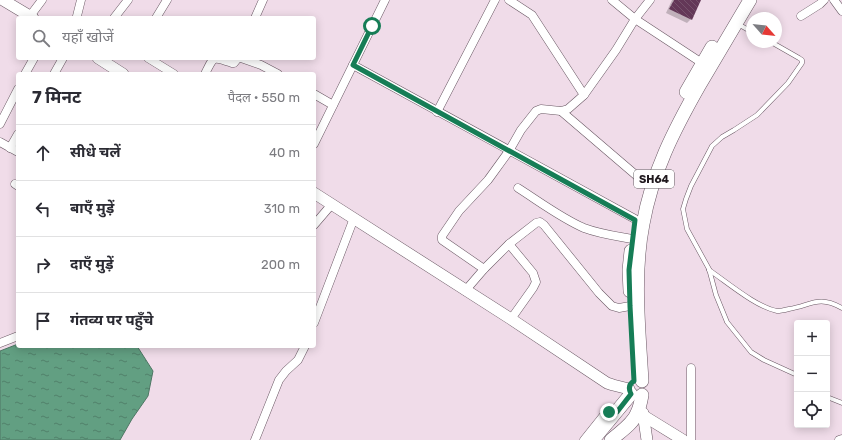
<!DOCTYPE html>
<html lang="hi">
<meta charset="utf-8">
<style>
body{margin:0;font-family:Rubik,"Noto Sans Devanagari",sans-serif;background:#f7f7f7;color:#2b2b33}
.controls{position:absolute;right:12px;bottom:12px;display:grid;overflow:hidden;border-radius:4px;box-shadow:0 2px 10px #0003}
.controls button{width:36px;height:36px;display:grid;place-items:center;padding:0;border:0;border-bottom:1px solid #e1e1e2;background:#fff;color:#2b2b33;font:20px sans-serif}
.compass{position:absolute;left:746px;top:12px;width:36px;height:36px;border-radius:50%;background:#fff;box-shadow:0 2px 10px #0003;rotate:117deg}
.stop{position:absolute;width:12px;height:12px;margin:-9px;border:3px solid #167d56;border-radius:50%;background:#fff}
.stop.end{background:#167d56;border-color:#fff;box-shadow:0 1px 4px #0008}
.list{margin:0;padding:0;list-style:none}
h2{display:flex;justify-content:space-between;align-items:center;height:52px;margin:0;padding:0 16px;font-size:17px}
h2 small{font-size:13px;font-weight:400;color:#7c7c81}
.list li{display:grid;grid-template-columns:26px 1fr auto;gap:12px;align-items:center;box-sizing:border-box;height:56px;padding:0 16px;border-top:1px solid #e1e1e2}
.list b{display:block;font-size:15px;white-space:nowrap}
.list em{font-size:13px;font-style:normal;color:#7c7c81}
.icon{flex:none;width:22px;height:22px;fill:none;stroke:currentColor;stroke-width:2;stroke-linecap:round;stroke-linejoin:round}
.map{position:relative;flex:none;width:842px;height:440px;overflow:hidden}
.search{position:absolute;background:#fff;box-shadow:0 2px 10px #0003;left:16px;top:16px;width:300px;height:44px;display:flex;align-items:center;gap:10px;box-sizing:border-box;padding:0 14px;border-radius:4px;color:#7c7c81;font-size:15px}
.panel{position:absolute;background:#fff;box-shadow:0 2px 10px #0003;left:16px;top:72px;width:300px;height:276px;border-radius:4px}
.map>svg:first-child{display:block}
.water{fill:url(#water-ripples);stroke:#4e7764}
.shadow{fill:#0003}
.building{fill:url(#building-back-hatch)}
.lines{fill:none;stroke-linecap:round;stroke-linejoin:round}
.service-casing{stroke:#6a5864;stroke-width:5}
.minor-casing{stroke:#6a5864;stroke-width:9}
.tertiary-casing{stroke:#6a5864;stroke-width:12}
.primary-casing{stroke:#6a5864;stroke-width:14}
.service{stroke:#fff;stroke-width:4}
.minor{stroke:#fff;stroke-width:8}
.tertiary{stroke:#fff;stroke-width:11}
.primary{stroke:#fff;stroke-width:13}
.route{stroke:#167d56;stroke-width:5}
.labels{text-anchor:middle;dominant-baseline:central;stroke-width:4;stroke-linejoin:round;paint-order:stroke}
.shield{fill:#fff;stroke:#635e62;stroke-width:1}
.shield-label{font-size:11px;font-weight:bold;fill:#20191e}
</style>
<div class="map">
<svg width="842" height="440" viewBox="0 0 842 440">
<defs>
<pattern id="water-ripples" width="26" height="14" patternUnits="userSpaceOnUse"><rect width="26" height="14" fill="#629f82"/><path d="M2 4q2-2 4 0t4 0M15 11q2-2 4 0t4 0" fill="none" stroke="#50816a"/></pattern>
<pattern id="building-back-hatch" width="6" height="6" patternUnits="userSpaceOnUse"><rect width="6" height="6" fill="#633757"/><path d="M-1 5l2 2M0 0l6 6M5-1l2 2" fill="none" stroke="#75516b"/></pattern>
</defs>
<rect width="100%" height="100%" fill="#f0dce9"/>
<path class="water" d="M18 344V346H137L153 371 148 396 132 419 120 440H0V351Z"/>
<path class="shadow" d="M672 0H696L691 19 687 23 666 13Z"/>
<path class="building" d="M674 0H701L692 20 669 9Z"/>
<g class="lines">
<defs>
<g id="service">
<path d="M738 24 752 32"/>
<path d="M771 42 799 58 802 60V63L788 83 757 115 734 130 722 137 712 146 691 186 686 199 683 209 687 229 709 269 716 295 727 322 751 352 764 360 797 375"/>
<path d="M709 270C727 282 756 307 777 311 781 311 785 310 789 309 812 305 818 295 842 308"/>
<path d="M827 397 842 403"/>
</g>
<g id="minor">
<path d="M509 0 532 15 584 95"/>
<path d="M612 0 635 19 702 63"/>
<path d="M834 0 842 11"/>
<path d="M30 16 42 0"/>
<path d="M77 16 81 0"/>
<path d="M801 16 820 4 824 0"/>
<path d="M114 18 128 0"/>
<path d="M156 18 167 0"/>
<path d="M255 18 263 0"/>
<path d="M148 58 174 74"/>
<path d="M241 58 261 65 278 74"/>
<path d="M353 65 635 219"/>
<path d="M25 74 34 58"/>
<path d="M54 74 63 58"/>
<path d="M205 74C214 56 212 56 232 63H234L238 58"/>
<path d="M314 94 333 105"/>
<path d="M561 111 644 182"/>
<path d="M437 112 495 0"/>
<path d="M0 124 18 89"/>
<path d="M0 142 18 152"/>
<path d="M314 144 385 0"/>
<path d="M10 148 18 134"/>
<path d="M15 184 18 186"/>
<path d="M518 188C540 202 561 218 584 228 600 234 616 236 632 239"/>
<path d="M314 225 332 204"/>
<path d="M509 244 533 273 536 282 533 288 511 319"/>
<path d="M484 269 442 240V236L459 211 488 180 509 151 521 130 536 111 541 109 561 111 568 109 584 95 616 50 635 19 650 0"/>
<path d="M465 291 484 269 509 244 536 223 540 222 544 225 599 293 612 306 619 308 630 306"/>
<path d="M314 323 354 218"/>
<path d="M0 343 18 336"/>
<path d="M691 368V440"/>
<path d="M255 440 279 380 286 371 298 360 305 346"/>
<path d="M584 440 604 415 609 413 616 412"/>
<path d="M839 440 842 439"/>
</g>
<g id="tertiary">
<path d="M3 0 33 18"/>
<path d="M98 58 123 74"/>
<path d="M314 193 511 319 607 383 613 385 629 389"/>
<path d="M643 413 647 440"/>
<path d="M644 416 683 440"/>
</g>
<g id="primary">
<path d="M686 92 712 47"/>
<path d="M630 291 629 270 631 251"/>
<path d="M642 381C639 329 633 275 643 224 652 173 674 130 699 86 716 57 733 29 750 0"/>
<path d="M593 440 631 394"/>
<path d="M611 440C620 432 633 424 637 413 640 407 641 401 642 395"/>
</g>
</defs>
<use href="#service" class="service-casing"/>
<use href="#minor" class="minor-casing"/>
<use href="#tertiary" class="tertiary-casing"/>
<use href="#primary" class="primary-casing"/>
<use href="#service" class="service"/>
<use href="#minor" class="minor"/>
<use href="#tertiary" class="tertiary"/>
<use href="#primary" class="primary"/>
</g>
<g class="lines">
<path class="route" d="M372 26 353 65 635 220 629 270 630 306 634 381C629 384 628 388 631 394L617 412H609"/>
</g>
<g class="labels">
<rect class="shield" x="634" y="170" width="40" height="18" rx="3"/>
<g class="shield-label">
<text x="654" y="179">SH64</text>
</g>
</g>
</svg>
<div class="controls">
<button>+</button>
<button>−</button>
<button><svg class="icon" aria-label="locate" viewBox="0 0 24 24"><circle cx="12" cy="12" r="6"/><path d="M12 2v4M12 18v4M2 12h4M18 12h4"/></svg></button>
</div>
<svg class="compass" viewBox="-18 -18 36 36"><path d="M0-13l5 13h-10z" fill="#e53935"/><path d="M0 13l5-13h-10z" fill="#7c7c81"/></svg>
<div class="stop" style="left:372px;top:26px"></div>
<div class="stop end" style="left:609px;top:412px"></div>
<div class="search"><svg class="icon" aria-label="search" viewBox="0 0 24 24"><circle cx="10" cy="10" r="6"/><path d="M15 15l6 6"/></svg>यहाँ खोजें</div>
<section class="panel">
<h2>7 मिनट<small>पैदल · 550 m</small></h2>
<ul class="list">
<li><svg class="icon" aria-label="ahead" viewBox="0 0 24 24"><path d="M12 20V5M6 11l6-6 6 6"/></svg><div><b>सीधे चलें</b></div><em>40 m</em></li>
<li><svg class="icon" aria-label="left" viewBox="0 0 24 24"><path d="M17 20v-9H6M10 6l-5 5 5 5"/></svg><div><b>बाएँ मुड़ें</b></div><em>310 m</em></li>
<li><svg class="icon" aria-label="right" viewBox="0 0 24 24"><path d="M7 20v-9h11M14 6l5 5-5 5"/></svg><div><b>दाएँ मुड़ें</b></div><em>200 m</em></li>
<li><svg class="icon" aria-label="arrive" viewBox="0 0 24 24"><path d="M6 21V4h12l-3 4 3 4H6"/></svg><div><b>गंतव्य पर पहुँचे</b></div></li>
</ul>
</section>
</div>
